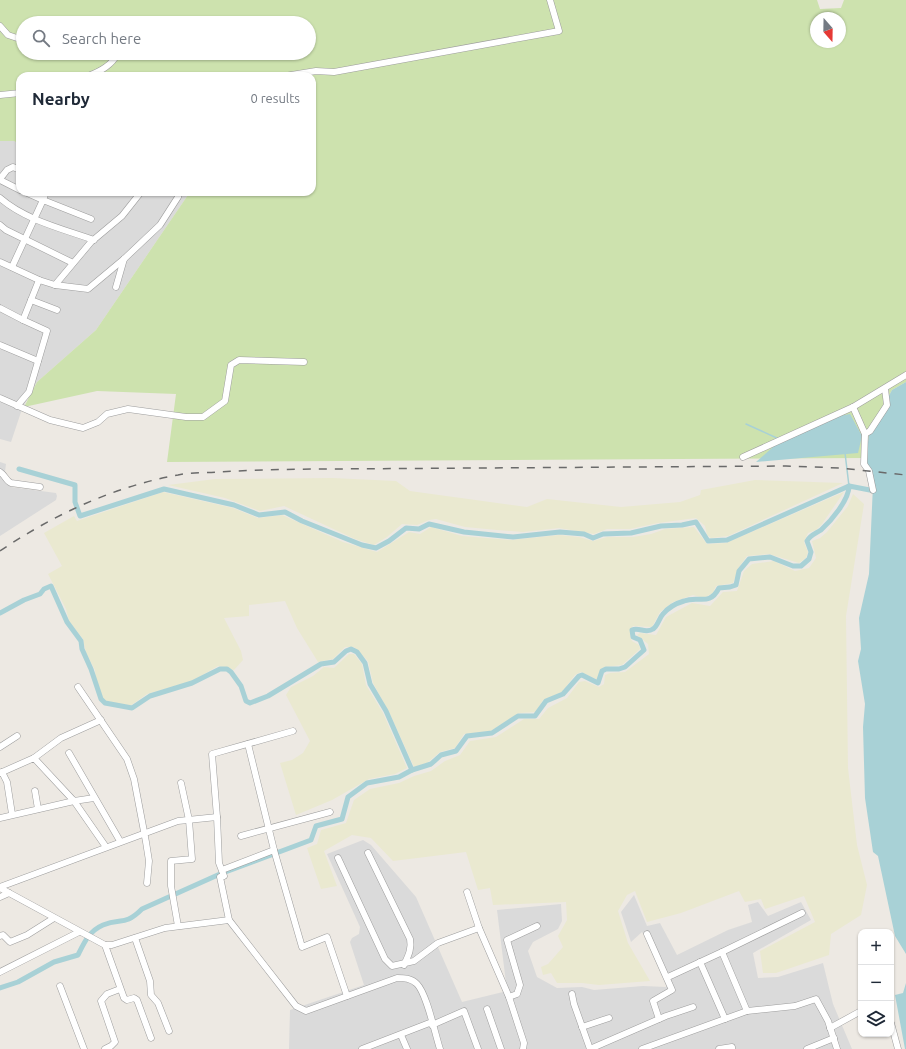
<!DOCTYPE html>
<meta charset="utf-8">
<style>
body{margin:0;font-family:Ubuntu,sans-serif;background:#f6f6f7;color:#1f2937}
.controls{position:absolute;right:12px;bottom:12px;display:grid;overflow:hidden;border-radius:8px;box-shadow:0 1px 3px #0004}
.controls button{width:36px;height:36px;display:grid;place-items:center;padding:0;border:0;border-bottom:1px solid #e0e1e3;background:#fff;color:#1f2937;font:20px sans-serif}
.compass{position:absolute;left:810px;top:12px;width:36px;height:36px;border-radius:50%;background:#fff;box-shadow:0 1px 3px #0004;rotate:160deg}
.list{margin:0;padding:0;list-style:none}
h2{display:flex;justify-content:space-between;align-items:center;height:52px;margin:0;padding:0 16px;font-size:17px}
h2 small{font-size:13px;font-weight:400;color:#747a83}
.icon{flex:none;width:22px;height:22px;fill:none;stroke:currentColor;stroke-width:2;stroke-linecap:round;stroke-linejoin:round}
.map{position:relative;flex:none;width:906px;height:1049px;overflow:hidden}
.search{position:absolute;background:#fff;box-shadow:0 1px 3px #0004;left:16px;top:16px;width:300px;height:44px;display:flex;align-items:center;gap:10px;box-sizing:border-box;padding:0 14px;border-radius:22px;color:#747a83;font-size:15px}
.panel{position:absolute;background:#fff;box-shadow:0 1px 3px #0004;left:16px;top:72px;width:300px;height:124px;border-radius:12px}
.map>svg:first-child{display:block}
.residential{fill:#dadada}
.farmland{fill:#eae9d0}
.grass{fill:#cde2ae;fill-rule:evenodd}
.water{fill:#a8d1d6}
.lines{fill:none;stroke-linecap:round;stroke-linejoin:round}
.stream{stroke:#a8d1d6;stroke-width:1.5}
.canal{stroke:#a8d1d6;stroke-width:5}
.minor-casing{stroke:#9d9d9d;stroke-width:7}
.minor{stroke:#fff;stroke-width:6}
.rail{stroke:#6a6a6a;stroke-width:1.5;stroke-dasharray:8 8;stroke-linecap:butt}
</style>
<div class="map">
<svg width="906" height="1049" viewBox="0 0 906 1049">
<rect width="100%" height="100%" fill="#ede9e3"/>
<g class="residential">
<path d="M0 141H14L20 144V192L84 194 190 192 96 330 37 382 22 409 11 442 0 439Z"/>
<path d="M0 462 6 464 4 479 11 487 56 493 57 496 56 500 0 536Z"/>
<path d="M363 840 371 845 416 897 462 1002 507 991 497 910 561 904 562 921 558 929 533 942 528 951 537 977 557 988 582 987 594 990 643 986 666 987 668 978 663 965 642 932 631 942 621 912 634 895 647 926 660 923 677 955 728 930 752 922 748 905 758 902 768 916 801 902 811 920 753 953 758 978 778 977 823 963 833 1004 852 1049H289L290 1010 364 985 350 942 352 938 359 934 360 927 327 854Z"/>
</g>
<g class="farmland">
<path d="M332 478 396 481 410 491 527 507 547 499 621 507 680 502 700 495 701 490 755 480 843 483 728 536 711 538 707 535 705 526 696 518 658 523 630 529H607L594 534 559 528 523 532 497 530 465 527 436 519 429 520 417 525 402 524 387 537 374 545 355 539 284 506 260 511 225 498 168 485 215 479Z"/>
<path d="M163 492 233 508 258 518 282 515 343 542 377 552 409 532 420 534 431 527 462 536 511 540 559 535 579 537 593 541 607 537H633L651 534 665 529 694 527 707 544 726 543 844 492 822 524 816 530 808 533 804 542 808 552 806 558 799 563 769 554 747 556 739 567 733 583 716 586 713 593 704 598 693 595 673 602 660 612 652 627 633 626 630 630V636L632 641 639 645 640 649 622 665 604 667 598 680 581 672 575 675 562 692 543 700 536 712 519 713 491 731 464 734 455 748 440 752 427 763 414 767 390 714 373 683 368 661 354 647H345L333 659 318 662 297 628 285 601 249 605V616L224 618 241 651 243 660 234 670 218 666 192 681 147 694 130 706 105 701 102 698 96 681 95 670 86 653 83 639 69 621 66 609 48 574 62 566 44 533 74 516 77 521Z"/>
<path d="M853 494 864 504 846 616 848 768 857 845 867 885 861 915 831 934 829 955 776 973H763L760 951 815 922 804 896 765 909 761 899 745 902 739 891 681 913 647 922 635 891 627 895 618 911 628 943 650 981 599 985 582 983H557L551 973 543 975 541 967 548 964 563 947 558 936 567 920 566 902 493 905 490 888 478 890 466 852 393 861 371 838 352 835 324 851 337 886 321 889 307 848 317 844 321 830 346 823 354 800 370 789 399 783 414 776 431 771 445 761 460 755 470 741 496 737 524 719H539L548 708 567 698 579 682 585 681 599 687 604 684 605 675 610 673 625 672 649 654 648 644 637 635 640 633 656 635 666 617 692 603 710 606 723 592 737 591 744 571 752 564 774 561 795 571 809 568 816 558 812 541 820 538 827 532 848 506Z"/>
<path d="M349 654H354L362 664 366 685 383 713 407 768 395 774 369 779 332 800 296 815 280 763 292 760 303 753 310 741 286 695 291 687 313 676 324 667 334 668Z"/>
</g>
<path class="grass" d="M0 0H817L820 9 841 8 844 0H906V382L892 390 869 434 866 458 167 462 176 394 97 391 24 407 37 382 96 330 190 192H312V76H20V144L14 141H0ZM816 18H840V42H816ZM23 23H309V53H23Z"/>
<g class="water">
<path d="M906 382V954L895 936 878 856 873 852 865 798 863 727 865 704 858 661 861 649 859 618 869 574 873 485 866 458 869 434 892 390Z"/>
<path d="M850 414 862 436 858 453 756 462 781 440 833 417Z"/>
<path d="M906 983V1049H905L895 995 903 993Z"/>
</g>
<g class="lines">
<g class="stream">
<path d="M746 424 779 439"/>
<path d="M845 453 849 486"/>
</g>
<g class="canal">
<path d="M19 469 75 485V502L80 516 164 489 234 505 259 515 285 512 302 521 362 545 376 548 389 541 406 528 419 529 429 524 464 532 513 537 560 532 584 534 593 538 603 534 631 533 661 526 682 525 696 522 708 541 727 540 849 486"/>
<path d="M0 613 24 600 40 594 44 589 51 586 67 622 81 641 82 649 91 669 101 699 105 703 132 708 150 696 192 683 220 669H227L231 672 241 686 246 701 250 703 268 696 321 664 334 662 346 651 351 649 357 652 365 663 370 684 386 711 412 770 431 764 441 755 456 751 467 736 492 733 518 716H535L546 701 563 694 579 676 582 675 598 683 602 671 606 669H619L625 667 644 650 640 640 633 637 632 630C639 627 646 634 653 629 658 626 659 618 663 614 668 608 677 603 684 601 699 595 709 607 719 588L730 587 736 585 739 571 749 559 770 557 793 566H801L809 559 811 552 807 541C810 535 815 534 821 530 831 521 849 500 849 486L875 491"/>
<path d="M0 988 18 982 54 962 78 955C84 943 89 931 103 925 121 917 124 927 142 909L220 874 311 840 316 826 342 819 348 797 367 783 399 777 412 770"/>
</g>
<defs>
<g id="minor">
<path d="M0 26 8 35 23 40"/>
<path d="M62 53 68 55 86 53"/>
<path d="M88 76C101 71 112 65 118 53"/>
<path d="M285 76 316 71 334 72 559 31 550 0"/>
<path d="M0 95 20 93"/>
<path d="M0 179 7 170 13 167 20 170"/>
<path d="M0 180 20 190"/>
<path d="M25 192 43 200 46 192"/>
<path d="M0 198C25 220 63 229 94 240"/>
<path d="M0 225 6 230 73 263"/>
<path d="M0 262 39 280"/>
<path d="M12 267 43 200 91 219"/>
<path d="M55 285 88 289 124 259 160 225 178 197"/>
<path d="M116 287 124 259"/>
<path d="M31 300 57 310"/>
<path d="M0 308 23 320"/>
<path d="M0 345 38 361"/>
<path d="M0 398 50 420 83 428 98 422 107 414 128 409 186 417H203L225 401 231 365 239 360 304 362"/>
<path d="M17 406 29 392 47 331 23 320 39 280 55 285 91 242 122 216 141 192"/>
<path d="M853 407 865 434 864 464 869 471 873 490"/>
<path d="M865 434 870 431 887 405 885 389"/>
<path d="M743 457 853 407 906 375"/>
<path d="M0 472C5 475 6 481 11 483L40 487"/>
<path d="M78 687 127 759 134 779 146 842 149 861 147 883"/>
<path d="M0 747 17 736"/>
<path d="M69 753 120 841"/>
<path d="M34 758 61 738 101 720"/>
<path d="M2 772 7 782 12 814"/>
<path d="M0 773 34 758 74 801 94 798"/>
<path d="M35 791 38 809"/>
<path d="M217 817 212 754 293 731"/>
<path d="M0 818 74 801 106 847"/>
<path d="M241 836 330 812"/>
<path d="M274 850 302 947 327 937 347 996"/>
<path d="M368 853 410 939C412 949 408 956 404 965"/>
<path d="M338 858 385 959 392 966 414 961 438 943 479 928"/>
<path d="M222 870 274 850 248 744"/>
<path d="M0 887 178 821 217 817 219 863 224 876 220 877 229 920"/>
<path d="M0 888 105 945H112L165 928 229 920 296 1006 306 1011 397 978C404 978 411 978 417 984 427 994 435 1034 440 1049"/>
<path d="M467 892 479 928 509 997 524 1043 523 1049"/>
<path d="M0 897 9 893"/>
<path d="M178 926 171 886V861L192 859 189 820 181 783"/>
<path d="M647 934 672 990 653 1001 659 1019"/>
<path d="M0 936 3 935 10 942 27 935 54 918"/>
<path d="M135 938 150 981 151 995 158 1003 169 1031"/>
<path d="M105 945 124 998 127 1000 134 998 137 1000 151 1038"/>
<path d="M722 952 747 1011"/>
<path d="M700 962 725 1019"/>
<path d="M0 972 79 932"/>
<path d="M668 977 722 952 802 913"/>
<path d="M60 986 84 1049"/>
<path d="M572 994 574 1004 590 1049"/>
<path d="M509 997 517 994 520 985 507 940 537 926"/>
<path d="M487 1009 501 1049"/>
<path d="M891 1023 898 1049"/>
<path d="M432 1025 464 1011 478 1049"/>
<path d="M582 1027 609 1018"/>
<path d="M830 1028 861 1011"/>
<path d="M401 1035 407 1049"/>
<path d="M105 1049 111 1046 115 1042 101 1001 107 994 120 989"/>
<path d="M362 1049 432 1022"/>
<path d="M590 1049 666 1016 693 1007"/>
<path d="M642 1049 747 1011 795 1006 816 999 828 1021 837 1049"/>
<path d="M719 1049 732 1047V1049"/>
<path d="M807 1049 834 1038"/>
</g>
</defs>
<use href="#minor" class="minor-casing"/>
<use href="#minor" class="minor"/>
<path class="rail" d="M0 551C53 515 115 486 178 475 191 472 205 473 218 472 254 470 291 469 328 469L786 466 840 468 906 475"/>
</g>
</svg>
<div class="controls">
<button>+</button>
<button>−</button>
<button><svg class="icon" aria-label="layers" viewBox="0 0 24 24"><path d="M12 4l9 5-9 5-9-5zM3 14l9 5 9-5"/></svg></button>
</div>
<svg class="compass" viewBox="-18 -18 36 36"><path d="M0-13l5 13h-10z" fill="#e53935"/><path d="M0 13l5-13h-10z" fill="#747a83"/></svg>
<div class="search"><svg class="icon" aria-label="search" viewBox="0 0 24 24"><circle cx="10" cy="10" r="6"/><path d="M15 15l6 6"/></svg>Search here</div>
<section class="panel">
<h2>Nearby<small>0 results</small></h2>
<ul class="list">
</ul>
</section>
</div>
